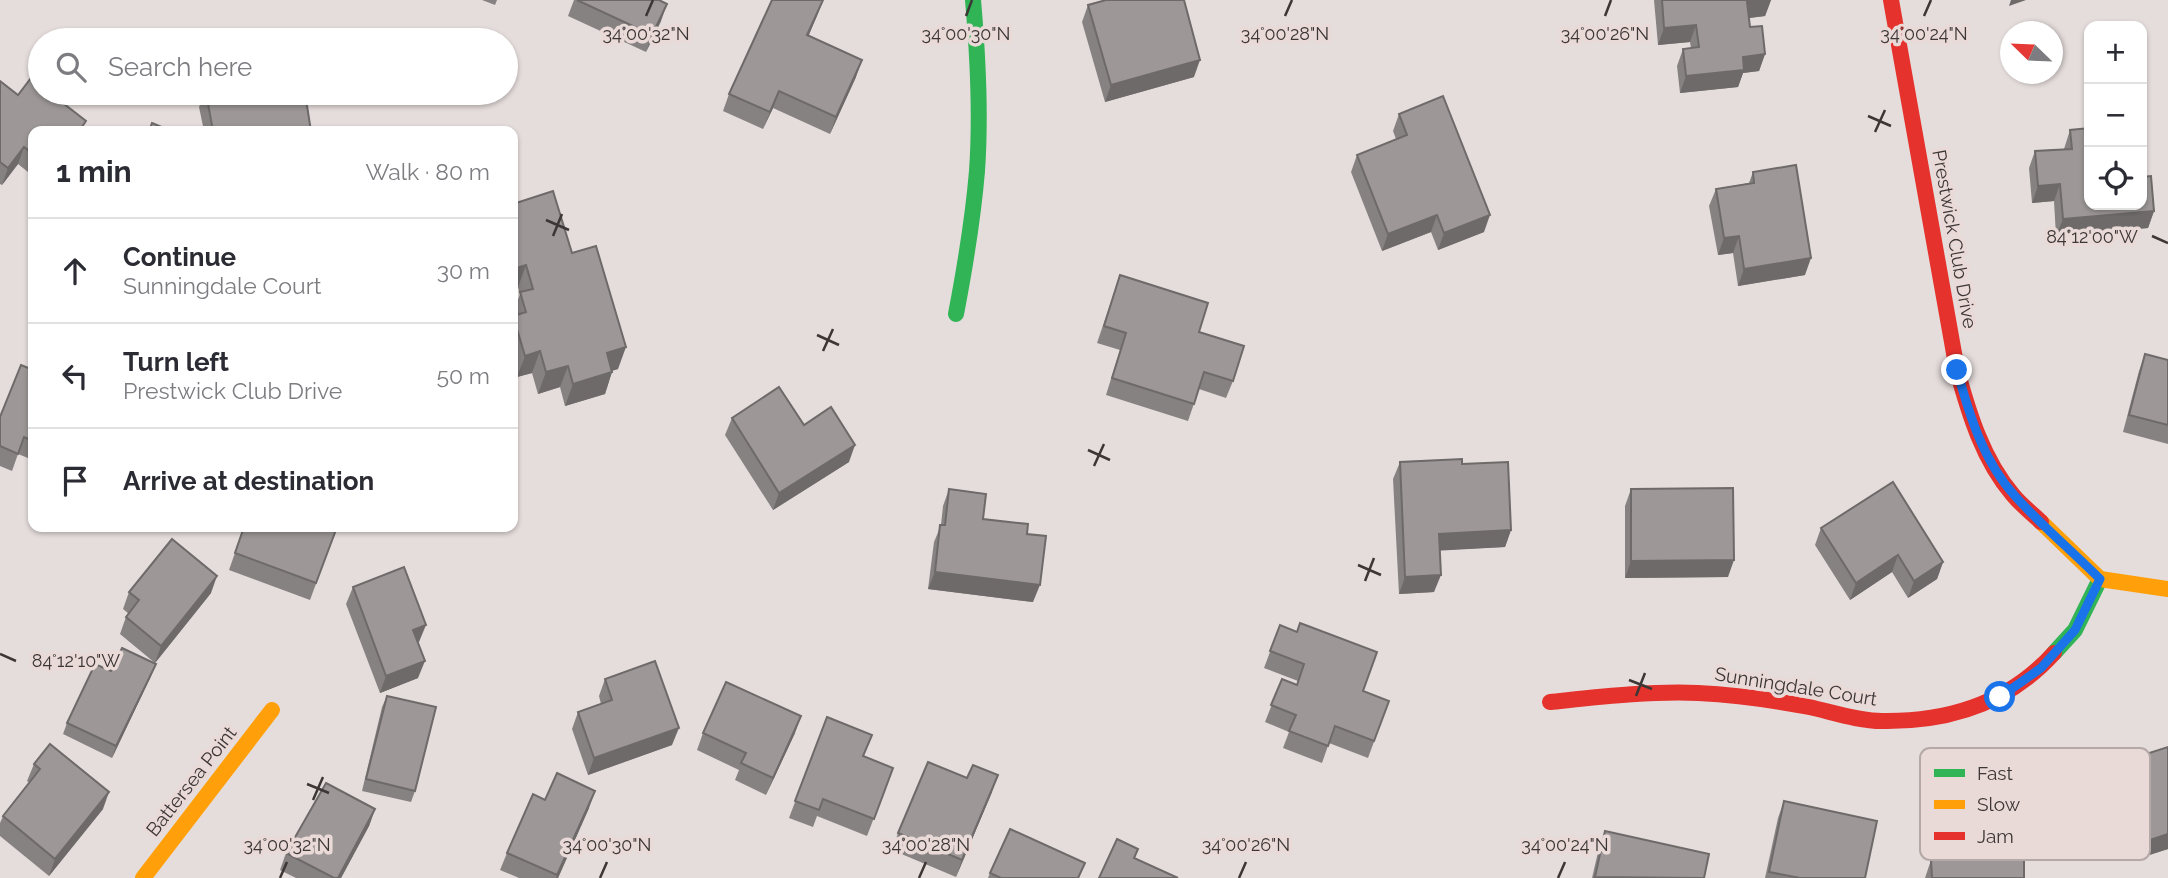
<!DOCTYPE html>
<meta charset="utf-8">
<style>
body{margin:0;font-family:Raleway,sans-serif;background:#f2f2f3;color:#2b2b33}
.controls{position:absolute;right:21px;top:21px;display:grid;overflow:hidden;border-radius:14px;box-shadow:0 2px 5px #0004}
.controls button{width:63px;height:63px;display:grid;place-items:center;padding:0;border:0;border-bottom:2px solid #e1e1e2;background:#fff;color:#2b2b33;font:35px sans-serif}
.compass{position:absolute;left:2000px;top:21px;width:63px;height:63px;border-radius:50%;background:#fff;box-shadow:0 2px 5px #0004;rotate:293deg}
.stop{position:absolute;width:21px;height:21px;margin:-16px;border:5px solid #1a73e8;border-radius:50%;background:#fff}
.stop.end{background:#1a73e8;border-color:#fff;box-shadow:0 2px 7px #0008}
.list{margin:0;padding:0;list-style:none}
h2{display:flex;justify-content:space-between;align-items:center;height:91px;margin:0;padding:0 28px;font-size:30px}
h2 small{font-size:23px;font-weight:400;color:#7c7c81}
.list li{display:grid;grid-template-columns:46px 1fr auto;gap:21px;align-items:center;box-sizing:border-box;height:105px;padding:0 28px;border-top:2px solid #e1e1e2}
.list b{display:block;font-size:26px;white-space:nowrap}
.list p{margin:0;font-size:23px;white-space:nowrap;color:#7c7c81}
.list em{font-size:23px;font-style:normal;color:#7c7c81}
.icon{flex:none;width:38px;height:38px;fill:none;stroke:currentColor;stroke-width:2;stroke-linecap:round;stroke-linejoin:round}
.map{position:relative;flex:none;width:2168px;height:878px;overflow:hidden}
.search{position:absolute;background:#fff;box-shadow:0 2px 5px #0004;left:28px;top:28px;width:490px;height:77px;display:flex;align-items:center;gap:18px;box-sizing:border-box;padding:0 24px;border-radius:38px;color:#7c7c81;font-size:26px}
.panel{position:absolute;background:#fff;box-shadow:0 2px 5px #0004;left:28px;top:126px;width:490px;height:406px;border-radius:14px}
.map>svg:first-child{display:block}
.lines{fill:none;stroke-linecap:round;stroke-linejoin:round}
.fast{stroke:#30b455;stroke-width:16}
.slow{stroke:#ff9f0a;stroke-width:16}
.jam{stroke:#e5322d;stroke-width:16}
.wall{fill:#878282}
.shaded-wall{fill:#6e6a6a}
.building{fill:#9d9797;stroke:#6e6a6a;stroke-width:2}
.route{stroke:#1a73e8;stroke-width:9}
.ticks{fill:none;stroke:#3c3635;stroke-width:2.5}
.labels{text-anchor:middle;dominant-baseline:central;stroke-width:7;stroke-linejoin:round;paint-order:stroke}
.street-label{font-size:19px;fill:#3c3635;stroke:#e9dad8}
.key{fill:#e9dad8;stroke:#b5a9a7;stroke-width:2}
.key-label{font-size:19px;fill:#3c3635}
.ticks-label{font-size:18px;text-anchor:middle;fill:#3c3635;stroke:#e9dad8;stroke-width:7;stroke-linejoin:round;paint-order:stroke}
</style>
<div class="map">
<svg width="2168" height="878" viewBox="0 0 2168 878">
<rect width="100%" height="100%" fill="#e5dddc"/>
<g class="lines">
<g class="fast">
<path d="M956 314C965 267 973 219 977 171 981 114 978 57 973 0"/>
<path d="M2054 653 2075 630 2100 579"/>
</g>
<g class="slow">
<path d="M2041 522 2100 579 2168 589"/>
<path d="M143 878 272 710"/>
</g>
<g class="jam">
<path d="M1891 0 1957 370C1969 414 1983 460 2013 495 2021 505 2032 513 2041 522"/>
<path d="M1550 702C1599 697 1649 691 1698 693 1736 695 1773 700 1809 707 1832 712 1858 721 1882 721 1948 722 2009 703 2054 653"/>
</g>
</g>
<g class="wall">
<path d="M482 0H497L495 5Z"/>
<path d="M574 0H659L661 21 646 52 568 16Z"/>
<path d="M823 0 809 35 856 77 830 134 773 108 763 129 723 111 729 94Z"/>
<path d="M1654 0H1771L1765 16 1749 18 1750 27 1765 54 1759 71 1743 73 1738 87 1680 93 1677 66 1683 49 1691 48 1690 42 1658 45Z"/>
<path d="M1088 5 1194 77 1105 102 1082 22Z"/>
<path d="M0 81 33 131V176L18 164 2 185 0 184Z"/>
<path d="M205 93H305L311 131H204L199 107Z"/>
<path d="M1399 114 1484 232 1438 250 1431 232 1382 251 1351 172 1357 155 1396 139 1393 131Z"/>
<path d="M2070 130 2154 211 2148 228 2056 236 2054 201 2032 203 2029 168 2035 151 2064 149Z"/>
<path d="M1753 172 1805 275 1738 286 1733 253 1718 255 1709 206 1716 189 1749 183Z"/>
<path d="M513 204 572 253 618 369 612 371 605 394 565 406 560 387 538 394 532 373 517 377 513 363V313L520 294 518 287 513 288Z"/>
<path d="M1120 275 1199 332 1233 381 1226 398 1199 389 1188 421 1106 395 1120 350 1097 343Z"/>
<path d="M2145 354 2168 360V444L2123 432 2139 371Z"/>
<path d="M33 370V460L18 454 12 471 0 466V417Z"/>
<path d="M732 418 804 425 849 462 773 510 725 435Z"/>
<path d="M1400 462 1462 464 1511 530 1505 547 1440 550 1434 592 1399 594 1393 479Z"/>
<path d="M949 489 983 519 1027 534 1033 602 928 589 934 542 941 525 943 506Z"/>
<path d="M1631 489 1728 577 1625 578V506Z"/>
<path d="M244 527H337L310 600 229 570Z"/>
<path d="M1821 528 1943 562 1937 579 1908 598 1892 572 1850 600 1815 545Z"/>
<path d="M353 587 419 642H418V678L380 693 346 604Z"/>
<path d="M129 592 211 593 155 663 120 634 126 617 129 614 123 609Z"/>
<path d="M1280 625 1363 691 1389 701 1368 758 1329 743 1322 763 1283 748 1289 732 1265 722 1282 679 1297 685 1298 681 1264 668Z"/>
<path d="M111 671 151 676 112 758 63 734 67 723Z"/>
<path d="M605 679 672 745 588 775 572 729 578 712 601 704 599 696Z"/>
<path d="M387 696 415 791 411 802 362 791 382 707Z"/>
<path d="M827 717 864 757 893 768 867 836 817 816 813 827 789 818Z"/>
<path d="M703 733H795L766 795 735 780 739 770 697 750Z"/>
<path d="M2168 747V849L2143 857 2138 840 2106 850 2086 788 2093 771Z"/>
<path d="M34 764 103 809 49 876 0 836V823L3 816 30 783 27 781Z"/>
<path d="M967 778 992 792 956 877 892 850 898 833Z"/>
<path d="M545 800 589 808 558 878H519L500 870 507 853Z"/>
<path d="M1784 801 1865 878H1765L1778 818Z"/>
<path d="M375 809 369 826 341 878H296L280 870 286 853Z"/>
<path d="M1605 831 1704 878H1592L1599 848Z"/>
<path d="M1931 860 2024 878H1925Z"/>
<path d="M1085 863 1079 878H988L990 873Z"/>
</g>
<g class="shaded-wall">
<path d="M823 0 817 16 801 52 807 35Z"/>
<path d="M1764 0H1771L1765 16 1741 19 1747 2Z"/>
<path d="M2011 0H2026L2009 6Z"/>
<path d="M667 4 661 21 646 52 652 35Z"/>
<path d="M1696 25 1690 42 1658 45 1664 28Z"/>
<path d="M1765 54 1759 71 1743 73 1738 87 1680 93 1686 76 1743 57Z"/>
<path d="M862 60 856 77 830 134 836 117Z"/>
<path d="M1200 60 1194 77 1105 102 1111 85Z"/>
<path d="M779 91 773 108 763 129 770 112Z"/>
<path d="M24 147 18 164 2 185 8 168Z"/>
<path d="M2060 184 2054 201 2032 203 2038 186Z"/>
<path d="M2154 211 2148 228 2056 236 2063 219Z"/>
<path d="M1437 215 1431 232 1382 251 1388 234Z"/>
<path d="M1490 215 1484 232 1438 250 1444 233Z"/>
<path d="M1739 236 1733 253 1718 255 1724 238Z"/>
<path d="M1811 258 1805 275 1738 286 1744 269Z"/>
<path d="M526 265 518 287 513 288V269Z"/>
<path d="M626 347 618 369 599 374 607 353Z"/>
<path d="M540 351 532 373 517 377 525 356Z"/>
<path d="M568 366 560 387 538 394 546 372Z"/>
<path d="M612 372 605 394 565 406 573 384Z"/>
<path d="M855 445 849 462 773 510 779 493Z"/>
<path d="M1511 530 1505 547 1433 551 1439 534Z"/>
<path d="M1898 555 1892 572 1850 600 1856 583Z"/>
<path d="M1734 560 1728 577 1625 578 1631 561Z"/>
<path d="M1943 562 1937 579 1908 598 1914 581Z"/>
<path d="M935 572 1040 585 1033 602 928 589Z"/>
<path d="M1441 575 1434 592 1399 594 1405 577Z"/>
<path d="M217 576 211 593 155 663 161 646Z"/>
<path d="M426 625 419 642 407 647 413 630Z"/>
<path d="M425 661 418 678 380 693 386 676Z"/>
<path d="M156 664 151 676 112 758 116 746Z"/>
<path d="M801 716 795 733 766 795 773 778Z"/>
<path d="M679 728 672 745 588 775 594 758Z"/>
<path d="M998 775 992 792 956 877 962 860Z"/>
<path d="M595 791 589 808 558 878H556Z"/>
<path d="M109 792 103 809 49 876 55 859Z"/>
<path d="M375 809 369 826 341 878H338Z"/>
<path d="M2144 823 2138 840 2106 850 2112 833Z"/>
<path d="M2168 834V849L2143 857 2150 840Z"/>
</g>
<g class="building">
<path d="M577 0H659L667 4 652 35Z"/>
<path d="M772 0H823L807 35 862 60 836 117 779 91 770 112 729 94Z"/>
<path d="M1106 0H1184L1200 60 1111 85 1088 5Z"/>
<path d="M1662 0H1764L1747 2 1750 27 1762 26 1765 54 1743 57 1744 70 1686 76 1683 49 1699 47 1696 25 1664 28Z"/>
<path d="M31 78 40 86V93H50L86 121 79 131H33V154L24 147 8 168 0 162V81L18 95Z"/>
<path d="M206 93H305L311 131H213Z"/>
<path d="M1443 96 1490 215 1444 233 1437 215 1388 234 1357 155 1407 135 1399 114Z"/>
<path d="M152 123 171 131H149Z"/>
<path d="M2089 128V205H2142V177L2151 176 2154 211 2063 219 2060 184 2038 186 2035 151 2072 149 2070 130Z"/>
<path d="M1796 165 1811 258 1744 269 1739 236 1724 238 1716 189 1754 183 1753 172Z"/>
<path d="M553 191 572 253 596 246 626 347 607 353 612 372 573 384 568 366 546 372 540 351 525 356 513 316 526 312 520 292 533 289 526 265 513 269V204Z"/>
<path d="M1120 275 1208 303 1199 332 1244 346 1233 381 1204 372 1194 404 1112 378 1126 333 1104 326Z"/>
<path d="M2145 354 2168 360V425L2129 415Z"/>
<path d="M21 365 33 370V441L24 437 18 454 0 446V417Z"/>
<path d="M779 387 804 425 831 407 855 445 779 493 732 418Z"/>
<path d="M1462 459V464L1508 462 1511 530 1439 534 1441 575 1405 577 1400 462Z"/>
<path d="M1893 482 1943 562 1914 581 1898 555 1856 583 1821 528Z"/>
<path d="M1733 488 1734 560 1631 561V489Z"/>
<path d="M949 489 986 494 983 519 1028 524 1027 534 1046 536 1040 585 935 572 940 525H945Z"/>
<path d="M244 527H337L316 583 235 553Z"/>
<path d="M172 539 217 576 161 646 126 617 139 600 129 592Z"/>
<path d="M404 567 426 625 413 630 425 661 386 676 353 587Z"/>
<path d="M1300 623 1377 652 1363 691 1389 701 1374 741 1335 726 1328 746 1289 731 1296 715 1271 705 1282 679 1297 685 1304 664 1270 651 1280 625 1297 632Z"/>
<path d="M122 648 156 664 116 746 67 723 95 664 111 671Z"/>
<path d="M655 661 679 728 594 758 578 712 612 700 605 679Z"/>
<path d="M726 682 801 716 773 778 741 763 746 753 703 733Z"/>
<path d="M387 696 436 707 415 791 366 779Z"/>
<path d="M827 717 872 735 863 756 893 768 874 819 823 799 819 810 795 801Z"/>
<path d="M50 744 109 792 55 859 3 816 40 769 34 764Z"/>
<path d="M2168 747V834L2150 840 2144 823 2112 833 2093 771Z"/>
<path d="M928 762 967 778 973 765 998 775 962 860 898 833Z"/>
<path d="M557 773 595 791 557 875 507 853 533 794 545 800Z"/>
<path d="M326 783 375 809 338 878H334L286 853Z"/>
<path d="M1784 801 1877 821 1865 878H1800L1769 872Z"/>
<path d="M1010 829 1085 863 1078 878H1001L990 873Z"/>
<path d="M1605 831 1709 854 1704 878 1595 877Z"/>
<path d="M1117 839 1138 849 1134 858 1178 878H1099Z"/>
<path d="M2024 857V878H1932L1931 860Z"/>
</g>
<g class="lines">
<path class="route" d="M1957 370C1969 414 1983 461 2015 496 2041 525 2072 551 2100 579L2075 630 2041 668 2000 697"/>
</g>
<path class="ticks" d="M646 16 653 0M966 16 972 0M1285 16 1292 0M1605 16 1611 0M1924 16 1931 0M1868 116 1891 126M1875 132 1885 110M546 220 569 230M553 236 562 214M2152 236 2168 243M817 335 839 345M823 351 833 329M1088 450 1110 460M1094 466 1104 444M1358 565 1381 575M1365 581 1374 558M0 654 16 661M1629 680 1652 689M1636 696 1645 673M307 784 329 793M313 800 323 777M280 878 287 862M600 878 607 862M919 878 926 862M1239 878 1246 862M1558 878 1565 862"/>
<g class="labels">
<g class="street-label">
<text transform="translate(1955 239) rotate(80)">Prestwick Club Drive</text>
<text transform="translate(1796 686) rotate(9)">Sunningdale Court</text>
<text transform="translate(191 781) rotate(-52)">Battersea Point</text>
</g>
</g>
<rect x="1920" y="748" width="230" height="112" rx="10" class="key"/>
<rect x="1934" y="769" width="31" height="8" fill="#30b455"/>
<rect x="1934" y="800" width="31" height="9" fill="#ff9f0a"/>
<rect x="1934" y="832" width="31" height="8" fill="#e5322d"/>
<g class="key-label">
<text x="1977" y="780">Fast</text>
<text x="1977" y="811">Slow</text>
<text x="1977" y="843">Jam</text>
</g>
<g class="ticks-label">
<text x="646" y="40">34°00'32"N</text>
<text x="966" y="40">34°00'30"N</text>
<text x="1285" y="40">34°00'28"N</text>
<text x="1605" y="40">34°00'26"N</text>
<text x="1924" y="40">34°00'24"N</text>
<text x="2092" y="243">84°12'00"W</text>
<text x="76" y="667">84°12'10"W</text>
<text x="287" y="851">34°00'32"N</text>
<text x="607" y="851">34°00'30"N</text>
<text x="926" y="851">34°00'28"N</text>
<text x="1246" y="851">34°00'26"N</text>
<text x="1565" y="851">34°00'24"N</text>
</g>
</svg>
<div class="controls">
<button>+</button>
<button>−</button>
<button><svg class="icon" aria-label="locate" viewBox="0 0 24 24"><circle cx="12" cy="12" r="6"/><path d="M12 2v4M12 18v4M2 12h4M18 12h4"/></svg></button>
</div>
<svg class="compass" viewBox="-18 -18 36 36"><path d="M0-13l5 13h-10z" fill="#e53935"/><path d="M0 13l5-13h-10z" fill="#7c7c81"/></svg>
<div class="stop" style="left:2000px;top:697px"></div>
<div class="stop end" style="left:1957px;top:370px"></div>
<div class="search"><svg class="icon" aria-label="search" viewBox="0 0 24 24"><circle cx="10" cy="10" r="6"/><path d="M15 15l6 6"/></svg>Search here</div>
<section class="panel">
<h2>1 min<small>Walk · 80 m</small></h2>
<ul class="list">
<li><svg class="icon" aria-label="ahead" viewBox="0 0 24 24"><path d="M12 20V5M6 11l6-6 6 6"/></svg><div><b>Continue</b><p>Sunningdale Court</p></div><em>30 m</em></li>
<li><svg class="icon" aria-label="left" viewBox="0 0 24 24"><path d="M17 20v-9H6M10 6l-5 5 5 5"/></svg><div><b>Turn left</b><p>Prestwick Club Drive</p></div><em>50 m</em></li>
<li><svg class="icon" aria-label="arrive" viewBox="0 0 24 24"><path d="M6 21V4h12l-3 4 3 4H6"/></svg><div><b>Arrive at destination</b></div></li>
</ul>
</section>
</div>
